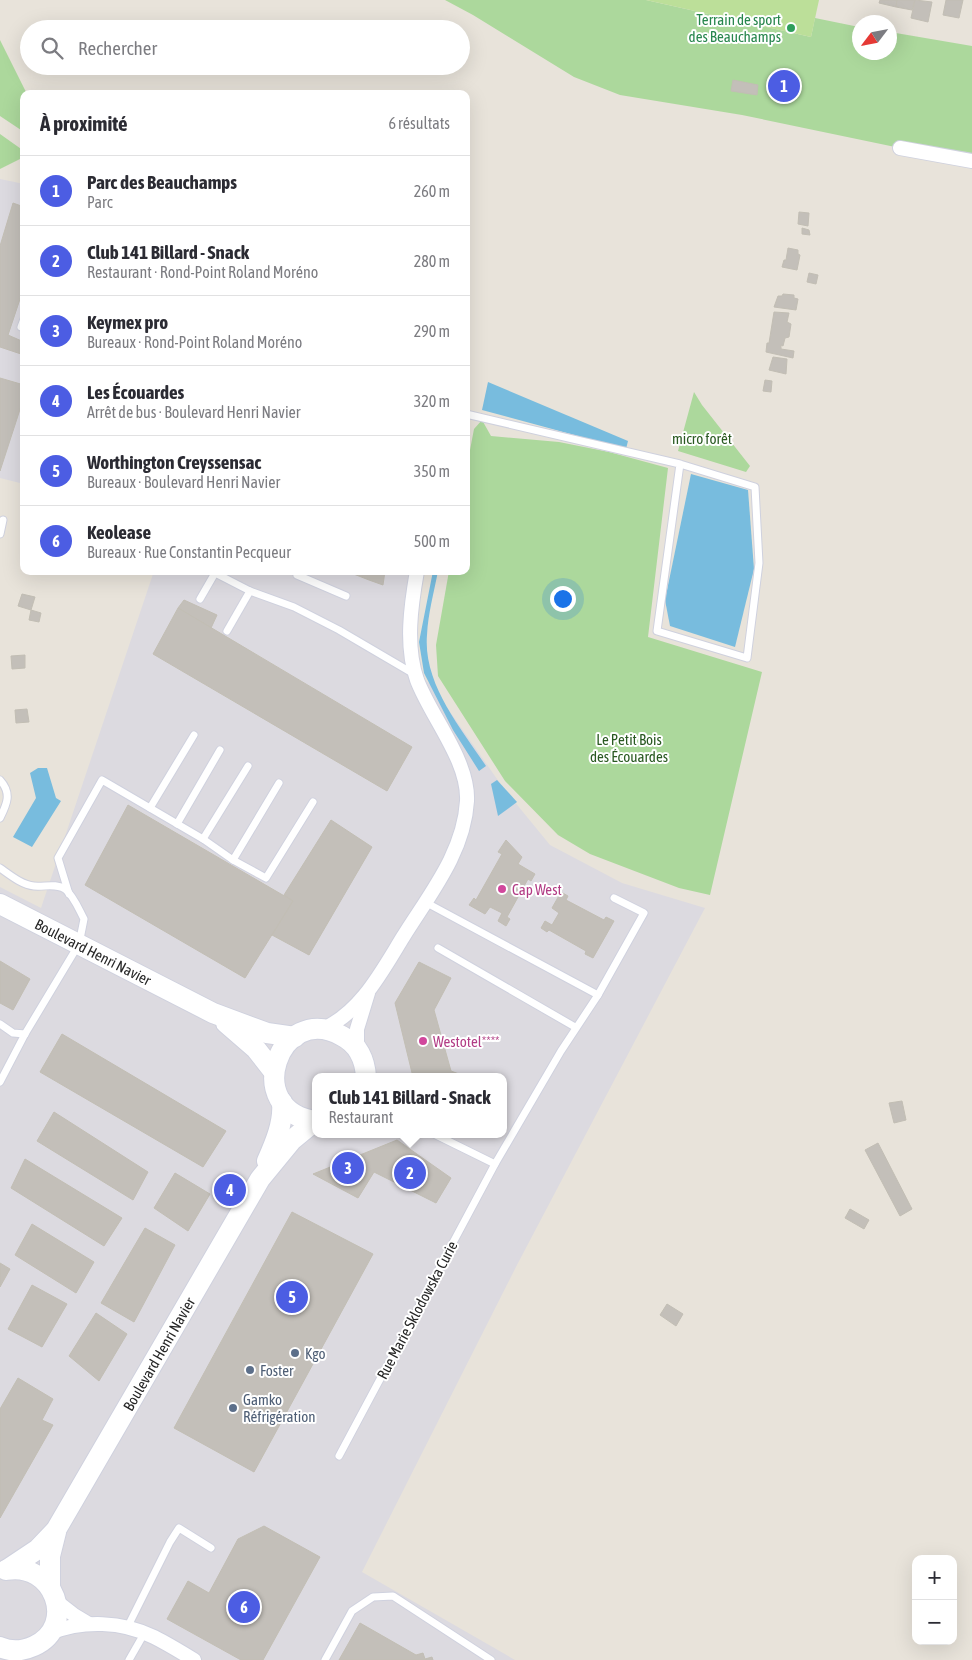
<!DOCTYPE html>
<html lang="fr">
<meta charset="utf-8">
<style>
body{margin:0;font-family:"Asap Condensed",sans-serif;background:#f2f2f3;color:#2b2b33}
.controls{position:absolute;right:15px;bottom:15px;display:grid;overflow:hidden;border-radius:10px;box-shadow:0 5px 20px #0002}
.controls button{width:45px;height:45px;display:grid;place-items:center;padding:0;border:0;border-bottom:1px solid #e1e1e2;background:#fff;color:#2b2b33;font:25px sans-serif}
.compass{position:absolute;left:852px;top:15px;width:45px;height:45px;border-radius:50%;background:#fff;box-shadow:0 5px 20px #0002;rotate:238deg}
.you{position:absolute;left:562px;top:598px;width:18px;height:18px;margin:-12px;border:4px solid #fff;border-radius:50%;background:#1a73e8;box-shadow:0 0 0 8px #1a73e833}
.badge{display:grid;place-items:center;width:32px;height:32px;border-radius:50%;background:#4c5de3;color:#fff;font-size:16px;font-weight:700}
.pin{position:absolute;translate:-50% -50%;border:2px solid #fff;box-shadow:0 1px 5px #0006}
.popup{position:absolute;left:312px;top:1073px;width:195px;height:65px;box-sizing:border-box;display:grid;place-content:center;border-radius:10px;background:#fff;filter:drop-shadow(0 1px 4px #0005);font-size:16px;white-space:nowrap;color:#7c7c81}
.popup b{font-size:19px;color:#2b2b33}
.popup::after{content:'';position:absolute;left:50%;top:100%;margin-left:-10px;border:10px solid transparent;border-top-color:#fff}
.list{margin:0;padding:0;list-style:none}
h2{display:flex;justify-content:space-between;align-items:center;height:65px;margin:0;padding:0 20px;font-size:21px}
h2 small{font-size:16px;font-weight:400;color:#7c7c81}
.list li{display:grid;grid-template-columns:32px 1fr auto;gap:15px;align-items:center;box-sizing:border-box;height:70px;padding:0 20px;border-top:1px solid #e1e1e2}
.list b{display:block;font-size:19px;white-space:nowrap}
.list p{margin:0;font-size:16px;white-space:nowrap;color:#7c7c81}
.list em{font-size:16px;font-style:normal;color:#7c7c81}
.icon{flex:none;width:28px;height:28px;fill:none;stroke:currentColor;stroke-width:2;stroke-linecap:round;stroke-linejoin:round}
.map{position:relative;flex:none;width:972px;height:1660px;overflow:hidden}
.search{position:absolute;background:#fff;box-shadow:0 5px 20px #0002;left:20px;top:20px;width:450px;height:55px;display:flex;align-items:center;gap:12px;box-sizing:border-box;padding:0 18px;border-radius:28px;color:#7c7c81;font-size:19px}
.panel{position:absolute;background:#fff;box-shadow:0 5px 20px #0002;left:20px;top:90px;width:450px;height:485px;border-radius:10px}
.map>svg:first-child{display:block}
.industrial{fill:#dcdae0;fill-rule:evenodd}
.green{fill:#acd89c}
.pitch{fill:#bcdf99}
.water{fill:#78bcde}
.building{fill:#c3bfb9;stroke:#c2beb4}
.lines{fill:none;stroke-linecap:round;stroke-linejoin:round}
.lane-casing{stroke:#cfd1de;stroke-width:9}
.street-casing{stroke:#cfd1de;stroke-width:16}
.secondary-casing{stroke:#cfd1de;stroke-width:22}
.lane{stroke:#fff;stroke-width:7}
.street{stroke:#fff;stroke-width:14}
.secondary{stroke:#fff;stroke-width:20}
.leisure-dot{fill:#2e9e5b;stroke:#fff;stroke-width:2}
.hotel-dot{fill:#d1479c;stroke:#fff;stroke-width:2}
.service-dot{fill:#5c6f8a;stroke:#fff;stroke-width:2}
.labels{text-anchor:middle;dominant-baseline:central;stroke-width:4;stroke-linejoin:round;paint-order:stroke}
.leisure-label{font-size:15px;fill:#27864d;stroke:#fff;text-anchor:end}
.park-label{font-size:15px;fill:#295921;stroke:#fff}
.hotel-label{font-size:15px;fill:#b23c85;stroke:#fff;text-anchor:start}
.street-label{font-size:15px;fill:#272727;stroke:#fff}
.service-label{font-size:15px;fill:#4e5e75;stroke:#fff;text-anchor:start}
</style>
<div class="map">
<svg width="972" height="1660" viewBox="0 0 972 1660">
<rect width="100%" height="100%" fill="#e8e3da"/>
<g class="industrial">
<path d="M0 179 24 184V484L0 478Z"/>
<path d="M154 571H419L408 665 432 686 504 789 550 845 622 883 705 908 518 1263 362 1572 515 1660H0V887L41 908ZM316 1077H504V1134H316Z"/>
</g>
<g class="green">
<path d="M445 0H646L811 37 815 18 859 27 860 52H890V32L972 46V161L900 148 742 115 620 95 574 77 473 15Z"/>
<path d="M0 40 27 94H24V132L0 116Z"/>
<path d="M0 134 24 151V157L0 169Z"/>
<path d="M694 392 702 405 750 466 746 472 678 451Z"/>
<path d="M482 420 491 436 559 442 609 452 668 468 648 637 762 672 710 895 679 888 590 854 558 835 505 781 438 676 436 645 449 571H466V471L474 429Z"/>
</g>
<path class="pitch" d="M646 0H819L811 37Z"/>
<g class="water">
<path d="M488 382 628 441 626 449 482 410Z"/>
<path d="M691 474 748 490 754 569 735 647 670 626 665 600Z"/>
<path d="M433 571H438C434 592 428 614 427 635 423 684 461 728 486 766L479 771 453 730 424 673 419 642Z"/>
<path d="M38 768H47L56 798 61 801 32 847 13 837 36 798 30 773Z"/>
<path d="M497 780 517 802 498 816 491 784Z"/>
</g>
<g class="building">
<path d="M880 0H897L896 7 879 3Z"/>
<path d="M897 0H915L912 10 896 7Z"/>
<path d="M915 0 932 2 928 22 911 18Z"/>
<path d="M946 0H963L959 18 943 15Z"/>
<path d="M733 80 758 85 757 95 731 91Z"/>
<path d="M13 203 24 207V287L8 335 24 342V355L0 347V246Z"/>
<path d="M799 212 809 213 808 226 798 224Z"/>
<path d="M802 228 809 230 810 235 802 234Z"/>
<path d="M788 248 798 250V254L800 255 797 270 782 267 784 260H786Z"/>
<path d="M809 273 818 275 816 284 807 282Z"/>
<path d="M783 294 794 295V298L798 299 796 310 774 307 778 296H782Z"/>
<path d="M774 312 789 313 787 322 791 324 789 337 785 338 783 346 781 345V349L794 351 793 358 766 352 767 343H769Z"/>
<path d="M773 357 787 359 786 374 769 370Z"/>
<path d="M0 378 24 385V397L0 471Z"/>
<path d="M765 380 772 381 771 392 763 391Z"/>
<path d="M346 571H385L383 585 369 580Z"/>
<path d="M22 594 35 597 31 610 18 606Z"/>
<path d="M184 600 217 615 211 628 178 608Z"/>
<path d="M178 608 412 747 387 791 153 654Z"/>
<path d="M31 610 41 613 39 622 29 620Z"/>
<path d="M25 655V668L12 669 11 656Z"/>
<path d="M27 709 29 722 16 723 15 710Z"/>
<path d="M128 805 293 901 245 978 85 885Z"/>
<path d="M331 820 372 847 309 955 272 935 293 901 284 895Z"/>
<path d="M506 840 522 857 518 864 535 874 531 881 528 879 507 917 510 919 506 926 498 921 502 913 490 907 485 914 469 905 474 898 476 900 502 854 498 852Z"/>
<path d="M561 892 568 896 566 900 604 920 606 917 614 921 593 958 585 954 586 951 549 930 547 932 541 928 545 921 552 925 559 913 552 908Z"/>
<path d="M0 961 30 979 13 1010 0 1003Z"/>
<path d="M419 962 451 978 434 1010 451 1071 467 1077H413L395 1003Z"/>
<path d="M62 1034 226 1131 203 1167 40 1072Z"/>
<path d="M902 1101 906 1120 894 1123 889 1103Z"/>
<path d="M54 1112 148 1172 133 1200 37 1141Z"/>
<path d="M397 1140 451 1178 436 1203 374 1172 358 1198 313 1174Z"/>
<path d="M878 1143 912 1209 900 1216 865 1150Z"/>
<path d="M25 1159 122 1218 104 1246 11 1188Z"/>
<path d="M175 1173 210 1194 188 1231 154 1208Z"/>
<path d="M850 1209 869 1220 864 1229 845 1218Z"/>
<path d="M292 1212 373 1254 254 1472 174 1428Z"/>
<path d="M32 1224 94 1262 76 1293 15 1255Z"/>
<path d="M145 1228 175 1245 134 1322 101 1303Z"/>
<path d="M0 1263 10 1269 0 1287Z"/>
<path d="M32 1285 67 1304 42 1347 8 1329Z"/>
<path d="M667 1304 683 1314 676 1326 660 1315Z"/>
<path d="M96 1313 127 1334 99 1381 69 1356Z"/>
<path d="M18 1378 53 1399 42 1420 53 1425 0 1518V1409Z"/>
<path d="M264 1526 320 1557 263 1660H241L167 1619 188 1581 209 1593 238 1539Z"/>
<path d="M360 1623 416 1655 423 1653 425 1659 432 1657 433 1660H339Z"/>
</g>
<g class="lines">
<defs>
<g id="lane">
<path d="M24 319 21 327 24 328"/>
<path d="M466 414 680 464 755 487 759 563 747 658 657 631 680 464"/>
<path d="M0 534 3 520"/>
<path d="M299 571 297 575 346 596"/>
<path d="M200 599 215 573 250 591 294 607 339 630 414 674"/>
<path d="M227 631 250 591"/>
<path d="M0 780C12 793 7 804 0 818"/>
<path d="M150 808 194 735"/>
<path d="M177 824 220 750"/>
<path d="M203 839 248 766"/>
<path d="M233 860 279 783"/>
<path d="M0 868C10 875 22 885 34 886 45 887 56 883 65 889 74 896 79 910 84 919L79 944 25 1034 0 1082"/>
<path d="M69 894 58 858 102 780 203 839 233 860 266 878 313 802"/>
<path d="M425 902 598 995 644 913 614 898"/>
<path d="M438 948 575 1027"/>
<path d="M0 1024 13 1033 25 1034"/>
<path d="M434 1134 495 1164"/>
<path d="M339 1456 495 1164 561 1051 598 995"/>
<path d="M127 1628 170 1542 179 1528 211 1548"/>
<path d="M129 1660 145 1632"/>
<path d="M325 1660 352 1611 373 1597 393 1596 491 1660"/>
</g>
<g id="street">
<path d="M900 148 972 161"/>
<path d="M323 1029C361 1012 382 971 403 937 429 895 464 853 467 801 469 761 431 717 417 680 405 646 411 605 417 571"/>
<path d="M357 1048V1029L368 993"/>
<path d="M56 1601 74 1615 89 1624"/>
<path d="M50 1633C83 1620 122 1621 154 1637 168 1644 181 1652 194 1660"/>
</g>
<g id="secondary">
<path d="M0 904 213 1013 267 1033 295 1037"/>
<path d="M226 1023 256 1049 274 1072"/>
<path d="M316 1121C241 1112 278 1000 342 1036 358 1044 365 1060 366 1077"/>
<path d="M267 1161C275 1143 284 1122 282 1102"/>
<path d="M8 1569 38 1549 56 1530 260 1179 292 1140 315 1121"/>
<path d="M50 1587V1556L56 1532"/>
<path d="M0 1647C11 1652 23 1651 34 1646 78 1626 54 1561 6 1570"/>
</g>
</defs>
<use href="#lane" class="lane-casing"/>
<use href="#street" class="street-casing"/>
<use href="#secondary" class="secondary-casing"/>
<use href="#lane" class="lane"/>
<use href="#street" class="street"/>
<use href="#secondary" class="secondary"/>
</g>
<circle class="leisure-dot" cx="791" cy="28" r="5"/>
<g class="hotel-dot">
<circle cx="502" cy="889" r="5"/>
<circle cx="423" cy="1041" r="5"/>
</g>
<g class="service-dot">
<circle cx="295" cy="1353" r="5"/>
<circle cx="250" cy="1370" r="5"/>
<circle cx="233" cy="1408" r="5"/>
</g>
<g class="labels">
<g class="leisure-label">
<text x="781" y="19">Terrain de sport<tspan x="781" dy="17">des Beauchamps</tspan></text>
</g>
<g class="park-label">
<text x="702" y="438">micro forêt</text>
<text x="629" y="739">Le Petit Bois<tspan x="629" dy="17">des Écouardes</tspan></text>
</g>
<g class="hotel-label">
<text x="512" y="889">Cap West</text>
<text x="433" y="1041">Westotel****</text>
</g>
<g class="street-label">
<text transform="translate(93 952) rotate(27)">Boulevard Henri Navier</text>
<text transform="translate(417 1310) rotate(-62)">Rue Marie Sklodowska Curie</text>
<text transform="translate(159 1354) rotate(-60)">Boulevard Henri Navier</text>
</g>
<g class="service-label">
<text x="305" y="1353">Kgo</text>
<text x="260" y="1370">Foster</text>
<text x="243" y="1399">Gamko<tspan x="243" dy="17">Réfrigération</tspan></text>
</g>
</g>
</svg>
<div class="controls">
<button>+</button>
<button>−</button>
</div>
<svg class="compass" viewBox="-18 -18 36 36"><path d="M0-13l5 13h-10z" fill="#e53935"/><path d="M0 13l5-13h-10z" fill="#7c7c81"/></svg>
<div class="you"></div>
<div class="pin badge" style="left:784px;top:86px">1</div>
<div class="pin badge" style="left:410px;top:1173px">2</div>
<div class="popup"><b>Club 141 Billard - Snack</b>Restaurant</div>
<div class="pin badge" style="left:348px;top:1168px">3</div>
<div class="pin badge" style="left:230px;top:1190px">4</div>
<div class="pin badge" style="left:292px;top:1297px">5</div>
<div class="pin badge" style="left:244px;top:1607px">6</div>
<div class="search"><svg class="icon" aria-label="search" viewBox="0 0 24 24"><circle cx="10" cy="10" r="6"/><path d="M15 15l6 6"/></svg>Rechercher</div>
<section class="panel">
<h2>À proximité<small>6 résultats</small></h2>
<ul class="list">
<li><span class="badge">1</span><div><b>Parc des Beauchamps</b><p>Parc</p></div><em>260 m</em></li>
<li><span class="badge">2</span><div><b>Club 141 Billard - Snack</b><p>Restaurant · Rond-Point Roland Moréno</p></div><em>280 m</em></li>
<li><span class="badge">3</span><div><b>Keymex pro</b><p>Bureaux · Rond-Point Roland Moréno</p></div><em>290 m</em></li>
<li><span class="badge">4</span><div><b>Les Écouardes</b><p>Arrêt de bus · Boulevard Henri Navier</p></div><em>320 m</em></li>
<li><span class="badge">5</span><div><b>Worthington Creyssensac</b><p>Bureaux · Boulevard Henri Navier</p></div><em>350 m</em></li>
<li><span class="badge">6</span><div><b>Keolease</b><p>Bureaux · Rue Constantin Pecqueur</p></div><em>500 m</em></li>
</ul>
</section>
</div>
